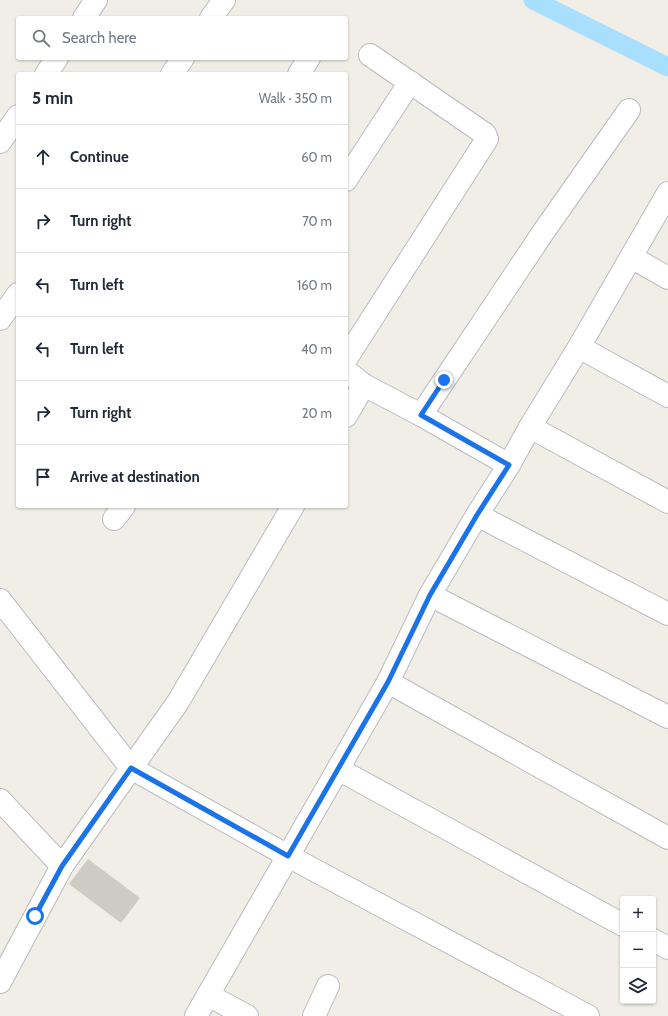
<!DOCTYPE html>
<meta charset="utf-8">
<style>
body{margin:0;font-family:Cabin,sans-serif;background:#f6f6f7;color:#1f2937}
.controls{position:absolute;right:12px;bottom:12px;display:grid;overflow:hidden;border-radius:4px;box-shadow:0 1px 3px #0004}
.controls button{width:36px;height:36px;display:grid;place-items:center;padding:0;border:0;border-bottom:1px solid #e0e1e3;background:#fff;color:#1f2937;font:20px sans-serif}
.stop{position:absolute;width:12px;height:12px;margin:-9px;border:3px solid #1a73e8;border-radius:50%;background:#fff}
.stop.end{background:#1a73e8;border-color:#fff;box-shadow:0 1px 4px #0008}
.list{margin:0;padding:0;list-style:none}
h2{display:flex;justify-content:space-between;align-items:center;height:52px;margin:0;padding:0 16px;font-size:17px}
h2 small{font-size:13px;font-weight:400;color:#747a83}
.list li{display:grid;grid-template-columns:26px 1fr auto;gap:12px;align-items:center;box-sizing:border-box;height:64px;padding:0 16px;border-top:1px solid #e0e1e3}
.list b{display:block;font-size:15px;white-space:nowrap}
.list em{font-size:13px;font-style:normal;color:#747a83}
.icon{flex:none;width:22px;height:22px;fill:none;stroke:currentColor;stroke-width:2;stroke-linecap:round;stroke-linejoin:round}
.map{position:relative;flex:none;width:668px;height:1016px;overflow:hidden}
.search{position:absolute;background:#fff;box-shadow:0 1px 3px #0004;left:16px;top:16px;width:332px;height:44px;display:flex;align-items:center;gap:10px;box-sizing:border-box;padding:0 14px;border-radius:4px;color:#747a83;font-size:15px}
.panel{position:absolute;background:#fff;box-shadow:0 1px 3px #0004;left:16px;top:72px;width:332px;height:436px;border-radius:4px}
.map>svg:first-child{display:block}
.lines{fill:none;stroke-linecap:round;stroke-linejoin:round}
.canal{stroke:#a8dfff;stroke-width:19}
.building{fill:#cecbc5}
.minor-casing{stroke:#b9bcc0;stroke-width:24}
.minor{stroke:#fff;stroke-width:22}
.route{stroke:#1a73e8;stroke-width:5}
</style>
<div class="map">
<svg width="668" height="1016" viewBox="0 0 668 1016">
<rect width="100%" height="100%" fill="#f1eee7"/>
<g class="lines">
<path class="canal" d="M533 0 668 67"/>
</g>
<path class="building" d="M88 859 140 898 121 923 69 884Z"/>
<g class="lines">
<defs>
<g id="minor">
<path d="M84 18 96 0"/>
<path d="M211 18 224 0"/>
<path d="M46 74 57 58"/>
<path d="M172 74 183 58"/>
<path d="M299 74 309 58"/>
<path d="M0 142 18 116"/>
<path d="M346 180 410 82"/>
<path d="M631 257 668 278"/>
<path d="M0 319 18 294"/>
<path d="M579 347 668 396"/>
<path d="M346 359 487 139 485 134 370 55"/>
<path d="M346 371 364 385 421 415 509 465"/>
<path d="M421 415 544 231 629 110"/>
<path d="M346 416 364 385"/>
<path d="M530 427 579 347 668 193"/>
<path d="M477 515 668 614"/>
<path d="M114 519 124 506"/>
<path d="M430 595 668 717"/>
<path d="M0 600 131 768 288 856 196 1016"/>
<path d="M388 682 668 838"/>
<path d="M338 769 623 925"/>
<path d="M0 800 62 866 178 702 293 506"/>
<path d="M653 940 668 948"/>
<path d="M0 982 62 866"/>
<path d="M208 995 247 1016"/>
<path d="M314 1016 328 986"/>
<path d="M588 1016 288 856 388 682 430 595 477 515 509 465 530 427 668 502"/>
</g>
</defs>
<use href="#minor" class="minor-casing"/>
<use href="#minor" class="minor"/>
</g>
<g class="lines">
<path class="route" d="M35 916 62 866 131 768 288 856 388 682 430 595 477 515 509 465 421 415 444 380"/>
</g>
</svg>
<div class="controls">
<button>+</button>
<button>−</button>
<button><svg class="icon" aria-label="layers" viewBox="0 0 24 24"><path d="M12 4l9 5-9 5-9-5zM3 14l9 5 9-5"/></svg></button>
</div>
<div class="stop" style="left:35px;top:916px"></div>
<div class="stop end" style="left:444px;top:380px"></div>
<div class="search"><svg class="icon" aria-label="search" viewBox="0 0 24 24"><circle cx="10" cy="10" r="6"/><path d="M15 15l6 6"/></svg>Search here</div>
<section class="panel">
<h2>5 min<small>Walk · 350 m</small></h2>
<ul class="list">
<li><svg class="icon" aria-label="ahead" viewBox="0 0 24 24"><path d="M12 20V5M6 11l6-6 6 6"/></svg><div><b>Continue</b></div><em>60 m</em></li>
<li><svg class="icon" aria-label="right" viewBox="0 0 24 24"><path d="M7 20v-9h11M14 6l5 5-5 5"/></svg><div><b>Turn right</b></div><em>70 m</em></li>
<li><svg class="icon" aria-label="left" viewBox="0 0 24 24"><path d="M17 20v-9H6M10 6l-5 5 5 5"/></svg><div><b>Turn left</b></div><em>160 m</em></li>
<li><svg class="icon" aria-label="left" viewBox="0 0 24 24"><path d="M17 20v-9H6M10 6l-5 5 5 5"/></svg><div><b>Turn left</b></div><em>40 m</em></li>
<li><svg class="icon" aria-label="right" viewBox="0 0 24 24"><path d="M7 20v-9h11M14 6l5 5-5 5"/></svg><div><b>Turn right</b></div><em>20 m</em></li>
<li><svg class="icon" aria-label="arrive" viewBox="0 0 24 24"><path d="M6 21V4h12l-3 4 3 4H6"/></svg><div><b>Arrive at destination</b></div></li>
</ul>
</section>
</div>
